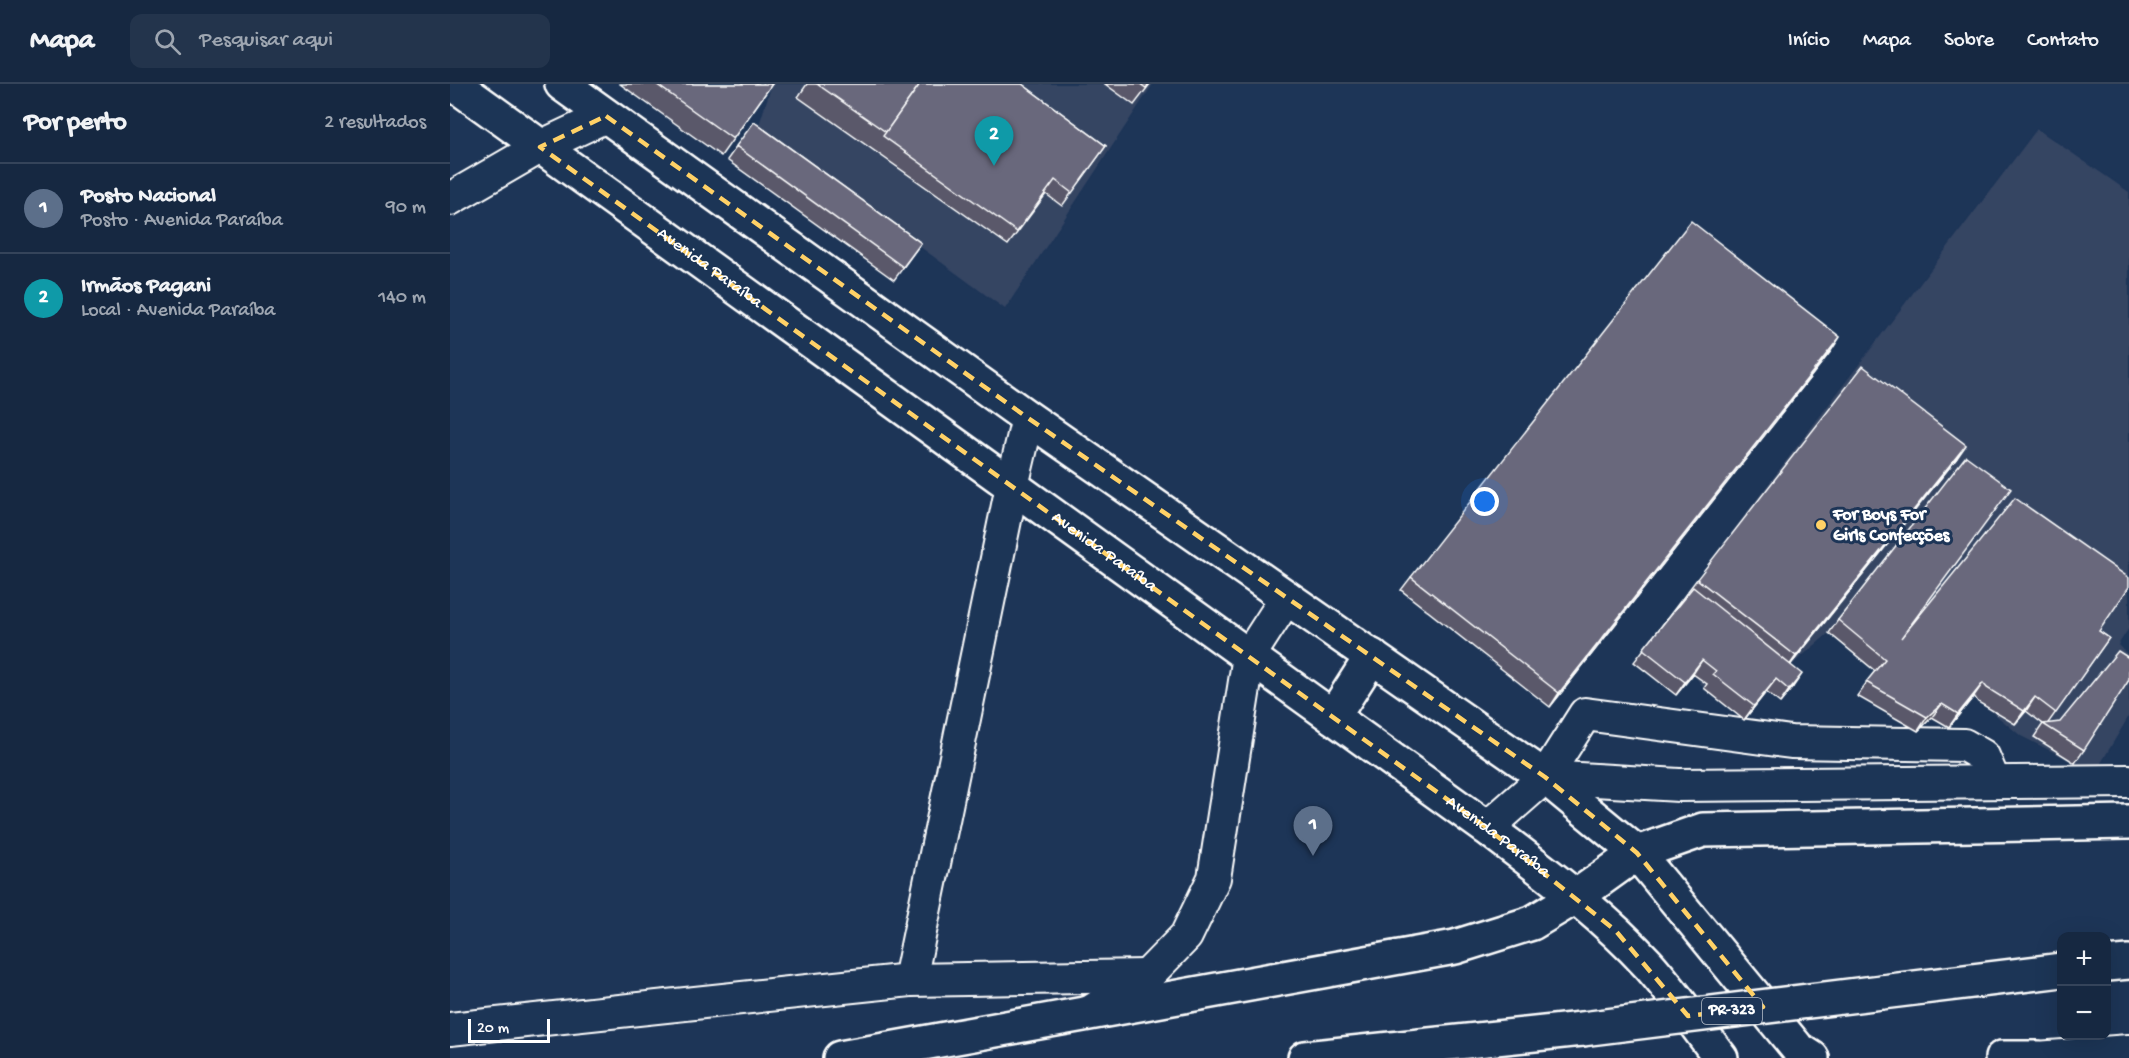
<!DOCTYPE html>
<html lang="pt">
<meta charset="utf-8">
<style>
body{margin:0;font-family:"Gochi Hand",sans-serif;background:#23344c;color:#f1f3f6}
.controls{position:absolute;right:18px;bottom:18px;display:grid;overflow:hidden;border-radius:12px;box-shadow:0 6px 24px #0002}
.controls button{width:54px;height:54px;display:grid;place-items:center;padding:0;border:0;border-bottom:2px solid #35445a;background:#162841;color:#f1f3f6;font:30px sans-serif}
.scale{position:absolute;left:18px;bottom:15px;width:82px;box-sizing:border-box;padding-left:6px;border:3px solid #fff;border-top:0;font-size:16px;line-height:21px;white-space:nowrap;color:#fff;-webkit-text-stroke:4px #1d3557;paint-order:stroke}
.you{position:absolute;left:1035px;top:418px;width:21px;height:21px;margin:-15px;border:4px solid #fff;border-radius:50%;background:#1a73e8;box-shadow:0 0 0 9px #1a73e833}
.badge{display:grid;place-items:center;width:39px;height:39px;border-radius:50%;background:#d93025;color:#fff;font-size:20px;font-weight:700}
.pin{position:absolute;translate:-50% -50px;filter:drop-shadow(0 2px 3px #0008)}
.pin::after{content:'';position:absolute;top:32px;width:21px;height:18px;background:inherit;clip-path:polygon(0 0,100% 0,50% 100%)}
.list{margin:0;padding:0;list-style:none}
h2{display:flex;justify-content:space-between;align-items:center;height:78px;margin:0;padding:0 24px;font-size:26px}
h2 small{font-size:20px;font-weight:400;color:#9ea6b1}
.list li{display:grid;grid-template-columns:39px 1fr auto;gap:18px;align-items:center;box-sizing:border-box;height:90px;padding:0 24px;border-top:2px solid #35445a}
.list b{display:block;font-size:22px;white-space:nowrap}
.list p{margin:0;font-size:20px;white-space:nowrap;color:#9ea6b1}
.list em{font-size:20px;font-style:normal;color:#9ea6b1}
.icon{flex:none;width:33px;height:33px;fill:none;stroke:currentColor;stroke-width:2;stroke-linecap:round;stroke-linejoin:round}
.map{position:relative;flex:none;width:1679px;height:974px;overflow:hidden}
header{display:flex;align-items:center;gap:36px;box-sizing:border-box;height:84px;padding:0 30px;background:#162841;border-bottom:2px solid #35445a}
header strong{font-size:28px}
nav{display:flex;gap:33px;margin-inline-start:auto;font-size:21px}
.search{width:420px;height:54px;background:#23344c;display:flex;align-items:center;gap:15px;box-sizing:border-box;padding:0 21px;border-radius:12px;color:#9ea6b1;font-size:22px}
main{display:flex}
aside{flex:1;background:#162841}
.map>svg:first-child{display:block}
.built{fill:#344462}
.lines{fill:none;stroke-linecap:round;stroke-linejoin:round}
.minor-casing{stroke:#fff;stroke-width:36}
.major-casing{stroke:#fff;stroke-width:38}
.highway-casing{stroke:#fff;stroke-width:38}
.minor{stroke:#1d3557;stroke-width:32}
.major{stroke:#1d3557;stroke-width:33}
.highway{stroke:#1d3557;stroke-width:33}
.highway-bridge-casing{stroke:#fff;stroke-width:38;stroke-linecap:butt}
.highway-bridge{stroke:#1d3557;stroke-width:33}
.wall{fill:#5a596b;stroke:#fff;stroke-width:1.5}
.shaded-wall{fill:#4a4957;stroke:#fff;stroke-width:1.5}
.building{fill:#69687c;stroke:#fff;stroke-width:1.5}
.marked{fill:none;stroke:#ffd166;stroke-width:4.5;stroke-dasharray:12 8;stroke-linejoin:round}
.poi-dot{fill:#ffd166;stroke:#1d3557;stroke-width:2}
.labels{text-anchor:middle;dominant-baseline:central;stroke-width:6;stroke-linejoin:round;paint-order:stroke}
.shield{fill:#1d3557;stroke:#bbc2cd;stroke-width:1.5}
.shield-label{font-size:16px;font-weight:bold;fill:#fff}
.street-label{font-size:18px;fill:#fff;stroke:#1d3557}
.poi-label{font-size:18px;font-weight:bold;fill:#fff;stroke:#1d3557;text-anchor:start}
</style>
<header>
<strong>Mapa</strong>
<div class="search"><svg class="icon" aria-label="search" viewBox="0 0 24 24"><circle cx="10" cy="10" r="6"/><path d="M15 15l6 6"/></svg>Pesquisar aqui</div>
<nav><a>Início</a><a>Mapa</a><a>Sobre</a><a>Contato</a></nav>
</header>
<main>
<aside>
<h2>Por perto<small>2 resultados</small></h2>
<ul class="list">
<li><span class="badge" style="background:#5c6f8a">1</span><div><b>Posto Nacional</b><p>Posto · Avenida Paraíba</p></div><em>90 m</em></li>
<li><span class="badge" style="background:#0f9aa8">2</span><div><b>Irmãos Pagani</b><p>Local · Avenida Paraíba</p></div><em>140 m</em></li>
</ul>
</aside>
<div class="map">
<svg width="1679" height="974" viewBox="0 0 1679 974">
<rect width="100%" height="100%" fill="#1d3557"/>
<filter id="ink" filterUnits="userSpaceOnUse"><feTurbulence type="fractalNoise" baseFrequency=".0167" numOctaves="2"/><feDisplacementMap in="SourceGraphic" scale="12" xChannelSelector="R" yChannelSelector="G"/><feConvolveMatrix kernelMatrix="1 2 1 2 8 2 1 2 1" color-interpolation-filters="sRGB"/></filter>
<g filter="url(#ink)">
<g class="built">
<path d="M322 0H703L555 225 308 44Z"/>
<path d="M1587 45 1679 108V544L1668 561 1679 572V632L1645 689 1571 652 1524 613 1499 643 1482 634 1468 647 1407 612 1425 588 1379 549 1337 585 1330 619 1316 608 1294 636 1254 604 1243 590 1226 611 1184 578Z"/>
</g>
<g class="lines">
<defs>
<g id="minor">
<path d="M0 115 90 63 156 32"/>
<path d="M1095 693 1135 630 1341 658 1514 661 1533 672 1544 698"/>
<path d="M1037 744 1095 693 1229 701 1679 697"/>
<path d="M460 896 696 892"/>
<path d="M640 928 697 892 736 852 764 794 799 572 837 513"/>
<path d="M0 945 460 896 562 402 578 334"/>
<path d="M1587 974 1679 967"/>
</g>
<g id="major">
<path id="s1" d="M4 0 1037 744C1093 787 1150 828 1198 880 1224 909 1247 943 1271 974"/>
<path d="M112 0 578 334 1095 693 1187 769 1348 965 1362 974"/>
<path d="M883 633 922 572"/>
<path d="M1552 974H1587"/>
</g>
<g id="highway">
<path d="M1656 880 1679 878"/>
<path d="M1432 908 1612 886"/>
<path d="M390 974 1005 863 1082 839 1127 812 1187 769 1253 746 1679 738"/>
<path d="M855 974 1132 945"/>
</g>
</defs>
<use href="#minor" class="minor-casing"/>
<use href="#major" class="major-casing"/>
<use href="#highway" class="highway-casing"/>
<use href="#minor" class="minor"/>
<use href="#major" class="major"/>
<use href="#highway" class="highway"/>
<defs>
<path id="highway-bridge" d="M1132 945 1432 908"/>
</defs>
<use href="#highway-bridge" class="highway-bridge-casing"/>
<use href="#highway-bridge" class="highway-bridge"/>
</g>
<g class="wall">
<path d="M170 0H322L271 72Z"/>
<path d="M357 0H572L656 62 612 122 596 110 558 161 348 13Z"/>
<path d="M655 0H700L684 21Z"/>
<path d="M304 38 471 159 444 196 277 76Z"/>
<path d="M1381 267 1100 623 951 506 961 493Z"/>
<path d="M1507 374 1341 580 1343 603 1330 619 1316 608 1294 636 1254 604 1257 600 1243 590 1226 611 1184 578 1247 495Z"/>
<path d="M1388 536 1456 549 1649 547 1659 554 1598 639 1634 666 1625 679 1584 653 1593 640 1576 627 1565 640 1528 618 1524 612 1499 643 1482 633 1468 647 1407 612 1425 587 1379 549Z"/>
</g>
<g class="shaded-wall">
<path d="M1390 253 1381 267 1100 623 1109 609Z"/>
<path d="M1516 361 1507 374 1337 585 1346 572Z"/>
<path d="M1252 576 1243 590 1226 611 1235 598Z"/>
<path d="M1352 590 1343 603 1330 619 1339 606Z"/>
<path d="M1326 595 1316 608 1294 636 1304 622Z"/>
<path d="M1533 599 1524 612 1499 643 1508 630Z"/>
<path d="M1585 613 1576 627 1565 640 1574 627Z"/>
<path d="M1492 620 1482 633 1468 647 1477 633Z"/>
</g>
<g class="building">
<path d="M206 0H322L283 55Z"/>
<path d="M367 0H470L436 48Z"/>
<path d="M470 0H572L656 62 622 109 605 96 567 148 433 52Z"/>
<path d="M690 0H699L696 4Z"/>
<path d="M304 38 471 159 453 183 286 62Z"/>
<path d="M1241 137 1390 253 1109 609 961 493Z"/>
<path d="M1413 282 1516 361 1346 572 1247 495Z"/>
<path d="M1516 372 1561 405 1451 554 1565 414 1679 494V503L1649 547 1659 554 1606 629 1585 613 1574 627 1537 604 1533 599 1508 630 1492 620 1477 633 1416 598 1435 575 1388 536Z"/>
<path d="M1243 503 1352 590 1339 606 1326 595 1304 622 1263 590 1266 587 1252 576 1235 598 1193 565Z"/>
<path d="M1668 567 1679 574V596L1634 666 1593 640 1610 638Z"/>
</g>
</g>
<path class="marked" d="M156 32 578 334 1095 693 1187 769 1313 923 1238 932 1165 846 1037 744 90 63Z"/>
<circle class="poi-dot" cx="1371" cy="441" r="6"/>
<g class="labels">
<rect class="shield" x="1252" y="914" width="60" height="26" rx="4.5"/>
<g class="shield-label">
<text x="1282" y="927">PR-323</text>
</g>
<g class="street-label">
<text stroke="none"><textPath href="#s1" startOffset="315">Avenida Paraíba</textPath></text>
<text stroke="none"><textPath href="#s1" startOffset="801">Avenida Paraíba</textPath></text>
<text stroke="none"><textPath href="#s1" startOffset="1287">Avenida Paraíba</textPath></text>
</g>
<g class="poi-label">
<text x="1383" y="431">For Boys For<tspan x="1383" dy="21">Girls Confecções</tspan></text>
</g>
</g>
</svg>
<div class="controls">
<button>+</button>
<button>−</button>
</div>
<div class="scale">20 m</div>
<div class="you"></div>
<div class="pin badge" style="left:863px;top:772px;background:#5c6f8a">1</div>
<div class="pin badge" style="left:544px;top:82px;background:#0f9aa8">2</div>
</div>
</main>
